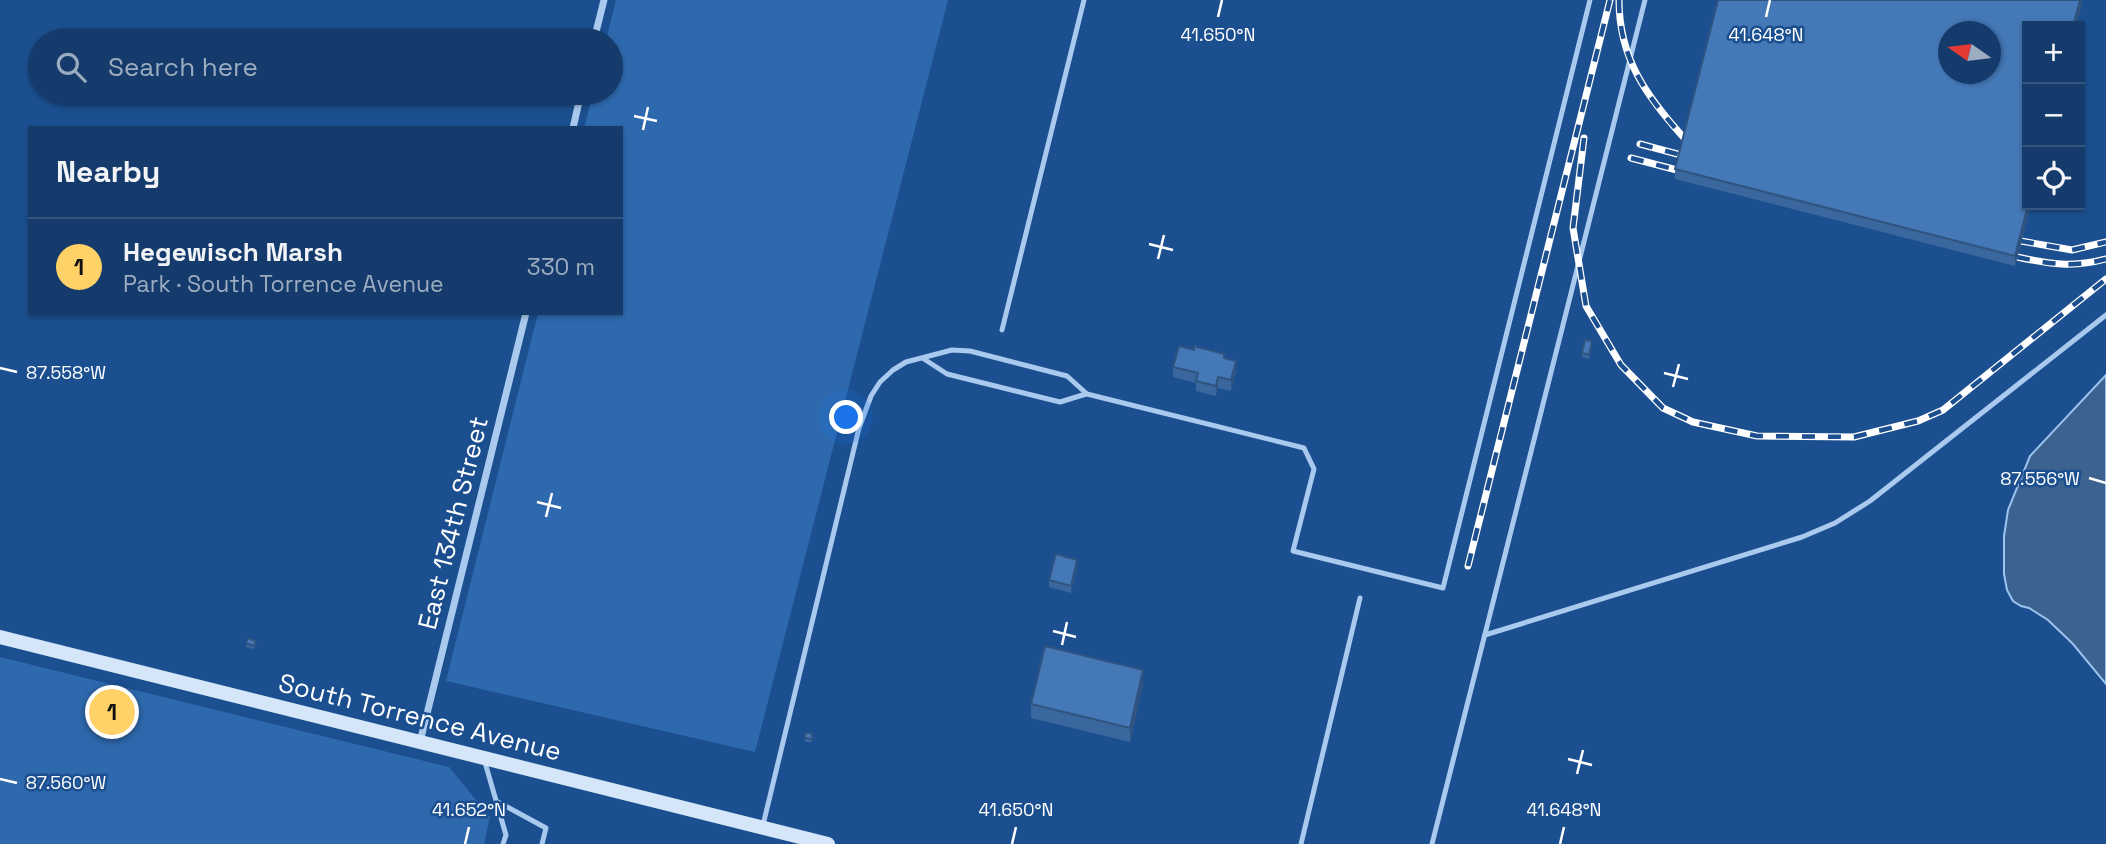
<!DOCTYPE html>
<meta charset="utf-8">
<style>
body{margin:0;font-family:"Space Grotesk",sans-serif;background:#214673;color:#f1f3f6}
.controls{position:absolute;right:21px;top:21px;display:grid;overflow:hidden;border-radius:0px;box-shadow:0 2px 5px #0004}
.controls button{width:63px;height:63px;display:grid;place-items:center;padding:0;border:0;border-bottom:2px solid #33557e;background:#143b6b;color:#f1f3f6;font:35px sans-serif}
.compass{position:absolute;left:1938px;top:21px;width:63px;height:63px;border-radius:50%;background:#143b6b;box-shadow:0 2px 5px #0004;rotate:284deg}
.you{position:absolute;left:847px;top:418px;width:24px;height:24px;margin:-18px;border:5px solid #fff;border-radius:50%;background:#1a73e8;box-shadow:0 0 0 10px #1a73e833}
.badge{display:grid;place-items:center;width:46px;height:46px;border-radius:50%;background:#ffd166;color:#111;font-size:23px;font-weight:700}
.pin{position:absolute;translate:-50% -50%;border:4px solid #fff;box-shadow:0 2px 7px #0006}
.list{margin:0;padding:0;list-style:none}
h2{display:flex;justify-content:space-between;align-items:center;height:91px;margin:0;padding:0 28px;font-size:30px}
h2 small{font-size:23px;font-weight:400;color:#9dadc1}
.list li{display:grid;grid-template-columns:46px 1fr auto;gap:21px;align-items:center;box-sizing:border-box;height:98px;padding:0 28px;border-top:2px solid #33557e}
.list b{display:block;font-size:26px;white-space:nowrap}
.list p{margin:0;font-size:23px;white-space:nowrap;color:#9dadc1}
.list em{font-size:23px;font-style:normal;color:#9dadc1}
.icon{flex:none;width:38px;height:38px;fill:none;stroke:currentColor;stroke-width:2;stroke-linecap:round;stroke-linejoin:round}
.map{position:relative;flex:none;width:2106px;height:844px;overflow:hidden}
.search{position:absolute;background:#143b6b;box-shadow:0 2px 5px #0004;left:28px;top:28px;width:595px;height:77px;display:flex;align-items:center;gap:18px;box-sizing:border-box;padding:0 24px;border-radius:38px;color:#9dadc1;font-size:26px}
.panel{position:absolute;background:#143b6b;box-shadow:0 2px 5px #0004;left:28px;top:126px;width:595px;height:189px;border-radius:0px}
.map>svg:first-child{display:block}
.green{fill:#2e69ad}
.water{fill:#3c6290;stroke:#9cc4f0;stroke-width:2}
.lines{fill:none;stroke-linecap:round;stroke-linejoin:round}
.lane{stroke:#a9c9ee;stroke-width:5}
.street{stroke:#a9c9ee;stroke-width:7}
.secondary{stroke:#d6e6fa;stroke-width:14}
.rail-casing{stroke:#fff;stroke-width:7}
.rail{stroke:#1b4f8f;stroke-width:4.5;stroke-dasharray:13;stroke-linecap:butt}
.wall{fill:#3a679d}
.shaded-wall{fill:#305480}
.building{fill:#4478b7;stroke:#305480;stroke-width:2;fill-rule:evenodd}
.ticks{fill:none;stroke:#fff;stroke-width:2.5}
.labels{text-anchor:middle;dominant-baseline:central;stroke-width:5;stroke-linejoin:round;paint-order:stroke}
.street-label{font-size:26px;fill:#fff;stroke:#1b4f8f}
.ticks-label{font-size:18px;text-anchor:middle;fill:#fff;stroke:#1b4f8f;stroke-width:5;stroke-linejoin:round;paint-order:stroke}
</style>
<div class="map">
<svg width="2106" height="844" viewBox="0 0 2106 844">
<rect width="100%" height="100%" fill="#1b4f8f"/>
<g class="green">
<path d="M616 0H948L755 752 446 681 538 313H621V128H584L593 93H611V40H606Z"/>
<path d="M0 657 449 767 490 817 484 844H0Z"/>
</g>
<path class="water" d="M2106 375V684L2073 644 2048 620 2029 608 2021 606 2013 601 2007 590 2004 574V536L2008 510 2030 456Z"/>
<g class="lines">
<g class="lane">
<path d="M1002 330 1084 0"/>
<path d="M924 359 947 374 1060 402 1086 394"/>
<path d="M1485 635 1802 537 1835 523 1870 501 2106 315"/>
<path d="M484 759 506 835 503 844"/>
<path d="M498 802 546 828 542 844"/>
<path d="M763 825 859 428 871 396 880 382 893 370 906 362 952 350 970 351 1067 376 1087 394 1304 448 1314 469 1293 551 1443 588 1590 0"/>
<path d="M1301 844 1360 598"/>
<path d="M1432 844 1645 0"/>
</g>
<g class="street">
<path d="M594 40 604 0"/>
<path d="M573 128 581 93"/>
<path d="M420 742 526 313"/>
</g>
<path class="secondary" d="M0 637 828 844"/>
<defs>
<g id="rail">
<path d="M1619 0C1619 59 1647 97 1685 139"/>
<path d="M1584 138 1573 228 1586 306 1621 365 1663 408 1693 422 1757 436 1854 437 1918 421 1943 410 2106 279"/>
<path d="M1640 144 1681 155"/>
<path d="M1631 158 1677 170"/>
<path d="M2021 241 2072 250 2106 242"/>
<path d="M2017 257C2050 264 2073 268 2106 259"/>
<path d="M1468 566 1610 0"/>
</g>
</defs>
<use href="#rail" class="rail-casing"/>
<use href="#rail" class="rail"/>
</g>
<g class="wall">
<path d="M1718 0H2083L2027 205H2031L2015 266 1675 179V169Z"/>
<path d="M1592 345 1589 359 1582 357V353Z"/>
<path d="M1224 358 1236 371 1231 391 1218 388 1216 396 1196 391V383L1173 377V367Z"/>
<path d="M1077 567 1071 593 1049 587V580Z"/>
<path d="M246 643 256 644 254 649 246 647Z"/>
<path d="M1143 684 1130 742 1031 718V704Z"/>
<rect x="805" y="733" width="7" height="9"/>
</g>
<g class="shaded-wall">
<path d="M2080 0H2083L2076 26H2073Z"/>
<path d="M2028 205H2031L2015 266V256Z"/>
<path d="M1236 361V371L1231 391V380Z"/>
<path d="M1218 377V388L1216 396V386Z"/>
<path d="M1077 560V567L1071 593V586Z"/>
<path d="M1143 670V684L1130 742V728Z"/>
</g>
<g class="building">
<path d="M1718 0H2080L2073 26H2027L2028 205 2015 256 1675 169ZM1949 32H1991V74H1949Z"/>
<path d="M1585 340 1592 341 1589 355 1582 353Z"/>
<path d="M1179 346 1194 350V346L1224 354V358L1236 361 1231 380 1218 377 1216 386 1196 381 1198 373 1173 367Z"/>
<path d="M1056 554 1077 560 1071 586 1049 580Z"/>
<path d="M248 638 256 641 254 646 246 643Z"/>
<path d="M1045 646 1143 670 1130 728 1031 704Z"/>
<path d="M805 733H812V739L805 738Z"/>
</g>
<path class="ticks" d="M1218 17 1222 0M1766 17 1770 0M634 116 657 121M643 130 648 107M1149 244 1173 250M1158 259 1164 235M0 368 17 372M1664 373 1688 379M1673 387 1679 364M2089 478 2106 483M537 502 561 508M546 517 552 493M1053 631 1076 637M1062 645 1067 622M1568 759 1592 765M1577 774 1583 750M0 779 17 783M465 844 469 827M1012 844 1016 827M1560 844 1564 827"/>
<g class="labels">
<g class="street-label">
<text transform="translate(453 523) rotate(-76)">East 134th Street</text>
<text transform="translate(420 717) rotate(14)">South Torrence Avenue</text>
</g>
</g>
<g class="ticks-label">
<text x="1218" y="41">41.650°N</text>
<text x="1766" y="41">41.648°N</text>
<text x="66" y="379">87.558°W</text>
<text x="2040" y="485">87.556°W</text>
<text x="66" y="789">87.560°W</text>
<text x="469" y="816">41.652°N</text>
<text x="1016" y="816">41.650°N</text>
<text x="1564" y="816">41.648°N</text>
</g>
</svg>
<div class="controls">
<button>+</button>
<button>−</button>
<button><svg class="icon" aria-label="locate" viewBox="0 0 24 24"><circle cx="12" cy="12" r="6"/><path d="M12 2v4M12 18v4M2 12h4M18 12h4"/></svg></button>
</div>
<svg class="compass" viewBox="-18 -18 36 36"><path d="M0-13l5 13h-10z" fill="#e53935"/><path d="M0 13l5-13h-10z" fill="#9dadc1"/></svg>
<div class="you"></div>
<div class="pin badge" style="left:112px;top:712px">1</div>
<div class="search"><svg class="icon" aria-label="search" viewBox="0 0 24 24"><circle cx="10" cy="10" r="6"/><path d="M15 15l6 6"/></svg>Search here</div>
<section class="panel">
<h2>Nearby<small></small></h2>
<ul class="list">
<li><span class="badge">1</span><div><b>Hegewisch Marsh</b><p>Park · South Torrence Avenue</p></div><em>330 m</em></li>
</ul>
</section>
</div>
